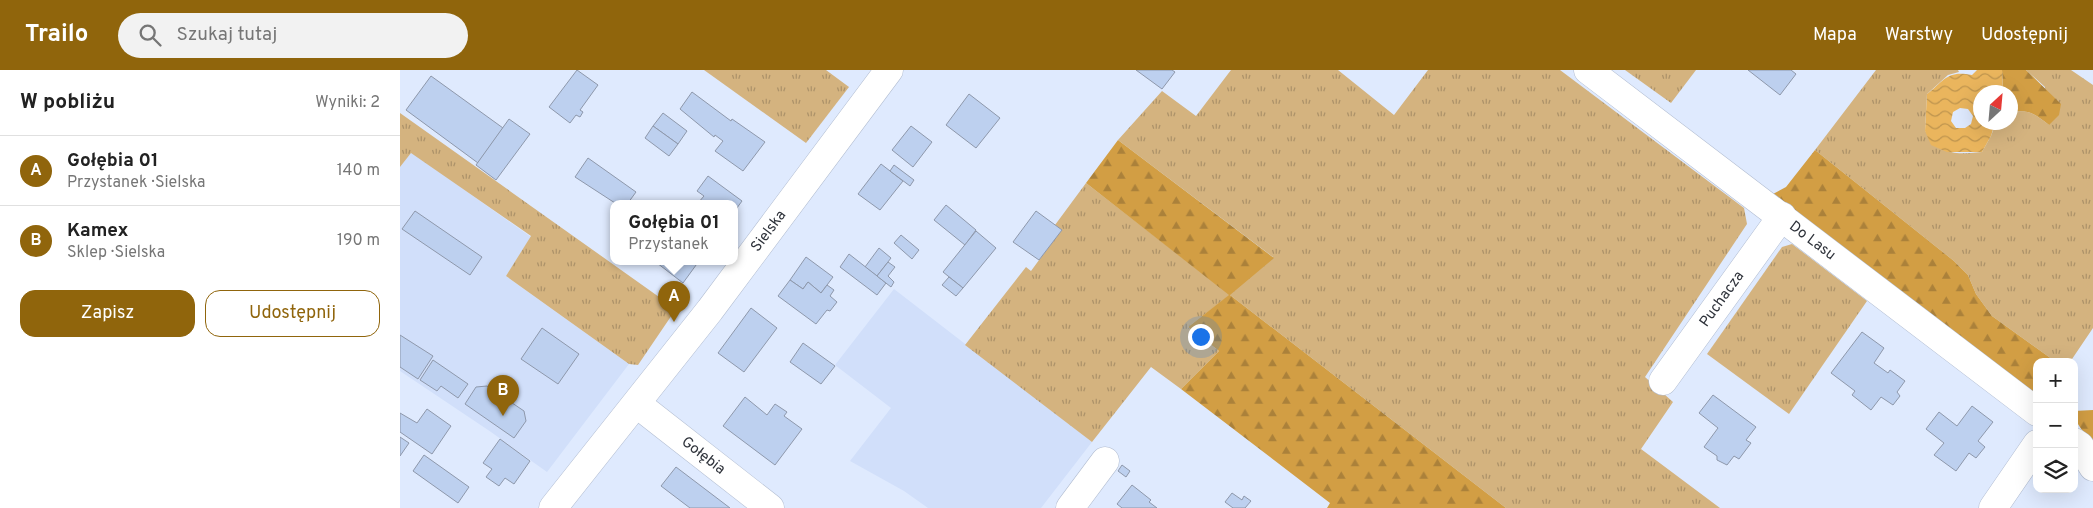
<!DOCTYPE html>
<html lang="pl">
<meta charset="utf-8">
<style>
body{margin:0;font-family:Overpass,sans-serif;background:#f2f2f2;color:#222}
.controls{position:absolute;right:15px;bottom:15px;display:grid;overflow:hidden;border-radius:10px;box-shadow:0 5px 20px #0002}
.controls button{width:45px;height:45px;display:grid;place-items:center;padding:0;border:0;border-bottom:1px solid #e0e0e0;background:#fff;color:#222;font:25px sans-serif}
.compass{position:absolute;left:1573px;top:15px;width:45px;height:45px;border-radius:50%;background:#fff;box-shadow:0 5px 20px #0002;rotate:26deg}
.you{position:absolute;left:800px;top:266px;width:18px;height:18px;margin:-12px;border:4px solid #fff;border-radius:50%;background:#1a73e8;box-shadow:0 0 0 8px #1a73e833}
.badge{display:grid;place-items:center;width:32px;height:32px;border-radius:50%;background:#90650c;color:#fff;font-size:16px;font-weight:700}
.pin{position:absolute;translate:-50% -41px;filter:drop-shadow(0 1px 2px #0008)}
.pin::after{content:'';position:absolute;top:26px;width:18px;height:15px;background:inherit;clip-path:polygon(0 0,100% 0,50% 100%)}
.popup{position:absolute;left:210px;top:130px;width:128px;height:65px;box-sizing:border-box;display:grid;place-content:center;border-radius:10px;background:#fff;filter:drop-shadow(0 1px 4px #0005);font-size:16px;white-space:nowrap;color:#767676}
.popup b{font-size:19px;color:#222}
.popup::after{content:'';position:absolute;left:50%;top:100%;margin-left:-10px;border:10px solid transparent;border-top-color:#fff}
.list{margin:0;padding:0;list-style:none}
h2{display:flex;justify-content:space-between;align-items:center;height:65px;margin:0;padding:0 20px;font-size:21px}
h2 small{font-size:16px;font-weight:400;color:#767676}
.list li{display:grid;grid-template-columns:32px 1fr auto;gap:15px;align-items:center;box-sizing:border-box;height:70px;padding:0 20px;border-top:1px solid #e0e0e0}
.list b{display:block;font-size:19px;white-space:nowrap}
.list p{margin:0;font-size:16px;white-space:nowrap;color:#767676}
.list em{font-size:16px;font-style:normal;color:#767676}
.actions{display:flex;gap:10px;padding:15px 20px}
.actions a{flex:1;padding:11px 0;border:1px solid #90650c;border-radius:15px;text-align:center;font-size:18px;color:#90650c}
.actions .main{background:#90650c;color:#fff}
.icon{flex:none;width:28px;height:28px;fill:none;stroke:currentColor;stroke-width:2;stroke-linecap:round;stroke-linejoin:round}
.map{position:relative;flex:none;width:1693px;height:438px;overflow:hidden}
header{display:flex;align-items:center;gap:30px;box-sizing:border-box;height:70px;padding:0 25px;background:#90650c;color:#fff}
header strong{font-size:24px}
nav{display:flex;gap:28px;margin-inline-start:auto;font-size:18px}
.search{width:350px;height:45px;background:#f2f2f2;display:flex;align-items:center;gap:12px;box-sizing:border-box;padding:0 18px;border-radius:28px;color:#767676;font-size:19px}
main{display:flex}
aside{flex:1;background:#fff}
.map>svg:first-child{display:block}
.built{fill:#d1dffa}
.grass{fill:url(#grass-tufts)}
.forest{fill:url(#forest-firs)}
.water{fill:url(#water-waves);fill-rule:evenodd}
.building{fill:#bdd0ef;stroke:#8e98ab}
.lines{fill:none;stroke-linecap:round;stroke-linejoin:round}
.minor-casing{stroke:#b2bdd1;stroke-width:29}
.tertiary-casing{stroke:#b2bdd1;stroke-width:29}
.minor{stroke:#fff;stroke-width:28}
.tertiary{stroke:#fff;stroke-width:28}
.labels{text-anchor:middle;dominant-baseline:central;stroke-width:4;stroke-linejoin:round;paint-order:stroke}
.street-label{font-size:15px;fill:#2f333b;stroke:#fff}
</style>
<header>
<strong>Trailo</strong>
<div class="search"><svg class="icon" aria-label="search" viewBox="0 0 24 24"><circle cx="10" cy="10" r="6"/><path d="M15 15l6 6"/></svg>Szukaj tutaj</div>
<nav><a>Mapa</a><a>Warstwy</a><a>Udostępnij</a></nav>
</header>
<main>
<aside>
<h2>W pobliżu<small>Wyniki: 2</small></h2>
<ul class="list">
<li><span class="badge">A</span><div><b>Gołębia 01</b><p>Przystanek · Sielska</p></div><em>140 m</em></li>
<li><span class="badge">B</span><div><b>Kamex</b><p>Sklep · Sielska</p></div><em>190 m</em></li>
</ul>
<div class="actions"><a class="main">Zapisz</a><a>Udostępnij</a></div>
</aside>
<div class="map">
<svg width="1693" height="438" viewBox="0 0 1693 438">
<defs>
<pattern id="grass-tufts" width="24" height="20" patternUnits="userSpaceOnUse" patternTransform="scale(1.25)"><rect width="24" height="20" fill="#d4b37f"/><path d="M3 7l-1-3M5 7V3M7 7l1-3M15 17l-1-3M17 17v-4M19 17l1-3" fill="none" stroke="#ac9269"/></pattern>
<pattern id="forest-firs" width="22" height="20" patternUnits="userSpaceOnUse" patternTransform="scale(1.25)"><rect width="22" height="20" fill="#d29e44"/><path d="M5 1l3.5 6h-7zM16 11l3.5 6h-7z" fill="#ab813a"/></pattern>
<pattern id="water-waves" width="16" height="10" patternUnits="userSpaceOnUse" patternTransform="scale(1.25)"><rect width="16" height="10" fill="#eab55d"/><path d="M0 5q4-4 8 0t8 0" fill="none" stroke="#be944e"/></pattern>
</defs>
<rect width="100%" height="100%" fill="#dfeafe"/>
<g class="built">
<path d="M11 82 131 167 106 206 229 294 147 402 91 362 0 301V97Z"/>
<path d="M494 219 692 372 641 438H528L504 421 450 391 491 338 435 295Z"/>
</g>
<g class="grass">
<path d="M304 0H426L449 17 406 73Z"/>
<path d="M831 0H938L994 45 1028 0H1160L1344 138 1347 154 1245 307 1273 332 1241 379 1320 438H1106L830 225 788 257 819 281 781 319 751 297 692 372 565 275 626 197 631 201 661 160 655 155 686 113 829 224 873 187 718 70 762 21 796 46Z"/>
<path d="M1225 0H1296L1271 33Z"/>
<path d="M1476 0H1558L1559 2 1548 5 1527 24 1525 61C1549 84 1547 85 1582 82L1591 66 1594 58 1601 56 1603 53 1610 52 1611 42C1629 39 1635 44 1649 55L1645 17 1626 0H1671L1693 15V258L1670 292H1656L1592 246 1576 224 1568 205 1554 191 1415 80Z"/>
<path d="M0 43 276 239 238 295 229 294 106 206 131 166 11 83 0 97Z"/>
<path d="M1392 174 1467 231 1389 344 1307 284 1382 177Z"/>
</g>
<g class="forest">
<path d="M1602 0H1626L1661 34 1659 45 1649 55C1635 44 1629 39 1611 42L1610 22H1603Z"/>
<path d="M718 70 874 188 830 225 1106 438H927L930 433 781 319 819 281 788 257 829 225 686 113Z"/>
<path d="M1415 80 1554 191 1568 205 1576 224 1592 246 1656 292H1637V326L1373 124 1386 117Z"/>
<path d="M1693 340V377C1688 364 1674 355 1674 341Z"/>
</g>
<path class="water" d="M1577 0H1602L1603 22H1580V52L1595 53 1591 66 1582 82H1547L1531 75 1525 61 1527 24C1545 10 1547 0 1572 5ZM1560 38 1568 39 1573 46 1571 54 1565 58H1556L1551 51 1553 42Z"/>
<g class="building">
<path d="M177 0 198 15 180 40 183 42 180 47 176 45 170 53 149 37Z"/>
<path d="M736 0H772L775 2 762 19Z"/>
<path d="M1348 0H1391L1396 4 1380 25Z"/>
<path d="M31 6 103 58 78 93 6 40Z"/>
<path d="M292 22 331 51 332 49 365 72 343 101 315 81 323 71 315 65 314 67 280 39Z"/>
<path d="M569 24 600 48 576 78 546 55Z"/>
<path d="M263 43 287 61 278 74 253 56Z"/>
<path d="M109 49 130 64 96 110 76 95Z"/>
<path d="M253 56 278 74 269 86 245 68Z"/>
<path d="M511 56 532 72 513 97 492 80Z"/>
<path d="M188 88 236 122 228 133H215L175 107Z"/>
<path d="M481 94 503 111 480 140 458 124Z"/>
<path d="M494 95 514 110 510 116 490 101Z"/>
<path d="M308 106 342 131 334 142V133H298L304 126 297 121Z"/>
<path d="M546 135 576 160 565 175 534 150Z"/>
<path d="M15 141 82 187 70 205 2 159Z"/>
<path d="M636 141 662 160 639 190 613 172Z"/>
<path d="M576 161 596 178 563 218 543 202Z"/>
<path d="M501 165 519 180 512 189 494 173Z"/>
<path d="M479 178 491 188 477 206 465 197Z"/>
<path d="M449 184 486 213 477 225 440 197Z"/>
<path d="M406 187 433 207 421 223 408 212 403 219 390 210Z"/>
<path d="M258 191H299L283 213 257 193Z"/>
<path d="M488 192 495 197 488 206 494 212 491 217 477 206Z"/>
<path d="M549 207 563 218 556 226 542 215Z"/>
<path d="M390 210 403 219 408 212 421 223 427 215 434 220 430 226 437 232 430 241 427 240 416 254 378 226Z"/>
<path d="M351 238 377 258 344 302 318 283Z"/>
<path d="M142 258 179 284 158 314 121 289Z"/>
<path d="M1462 262 1484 278 1474 293 1488 303 1490 300 1505 311 1497 322 1500 326 1493 335 1481 327 1471 340 1452 325 1455 321 1431 303Z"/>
<path d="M0 265 33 286 18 309 0 297Z"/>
<path d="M403 273 435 296 421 314 390 292Z"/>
<path d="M33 290 68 314 58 328 41 316 37 321 20 310Z"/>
<path d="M87 316 124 341 126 351 114 368 65 334 76 317Z"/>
<path d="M1313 325 1356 357 1346 370 1351 373 1339 389 1334 386 1327 395 1317 390V386L1304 377 1318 358 1299 343Z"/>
<path d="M345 327 367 345 375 334 387 342 384 346 402 359 375 395 323 356Z"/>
<path d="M1572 336 1593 352 1578 371 1585 377 1576 388 1569 383 1556 401 1534 385 1544 373 1526 359 1539 342 1557 356Z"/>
<path d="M27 339 51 356 32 384 0 362V343L17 353Z"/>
<path d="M0 367 9 373 0 386Z"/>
<path d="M100 369 130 391 114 414 105 408 99 416 86 407 92 399 83 393Z"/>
<path d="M24 385 69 417 58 433 13 401Z"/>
<path d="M722 395 730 401 726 407 718 401Z"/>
<path d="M276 397 330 438H290L261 416Z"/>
<path d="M732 415 751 430 749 432 757 438H722L717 434Z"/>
<path d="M832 423 842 430 844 426 851 431 845 438H833L825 432Z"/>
</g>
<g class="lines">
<defs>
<g id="minor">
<path id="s1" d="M1188 0 1637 342"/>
<path id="s2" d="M1263 311 1382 146"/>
<path id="s3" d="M237 334 370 438"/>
<path d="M1674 372 1680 376 1693 397"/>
<path d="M670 438 705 391"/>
<path d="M1593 438 1637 374"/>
</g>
<g id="tertiary">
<path id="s4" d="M153 438 310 240 489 0"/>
</g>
</defs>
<use href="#minor" class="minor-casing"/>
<use href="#tertiary" class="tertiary-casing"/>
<use href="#minor" class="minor"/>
<use href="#tertiary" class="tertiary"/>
</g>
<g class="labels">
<g class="street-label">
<text stroke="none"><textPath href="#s4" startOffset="351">Sielska</textPath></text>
<text stroke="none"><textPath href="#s1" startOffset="282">Do Lasu</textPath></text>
<text stroke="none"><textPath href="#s2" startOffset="101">Puchacza</textPath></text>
<text stroke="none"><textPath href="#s3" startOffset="84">Gołębia</textPath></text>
</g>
</g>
</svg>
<div class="controls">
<button>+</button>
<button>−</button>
<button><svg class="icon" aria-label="layers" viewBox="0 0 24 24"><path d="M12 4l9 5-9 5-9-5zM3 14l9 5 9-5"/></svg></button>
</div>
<svg class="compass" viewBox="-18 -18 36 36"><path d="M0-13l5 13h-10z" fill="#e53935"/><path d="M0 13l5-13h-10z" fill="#767676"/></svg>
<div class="you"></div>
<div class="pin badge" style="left:274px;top:252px">A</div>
<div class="popup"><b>Gołębia 01</b>Przystanek</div>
<div class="pin badge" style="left:103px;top:346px">B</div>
</div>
</main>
